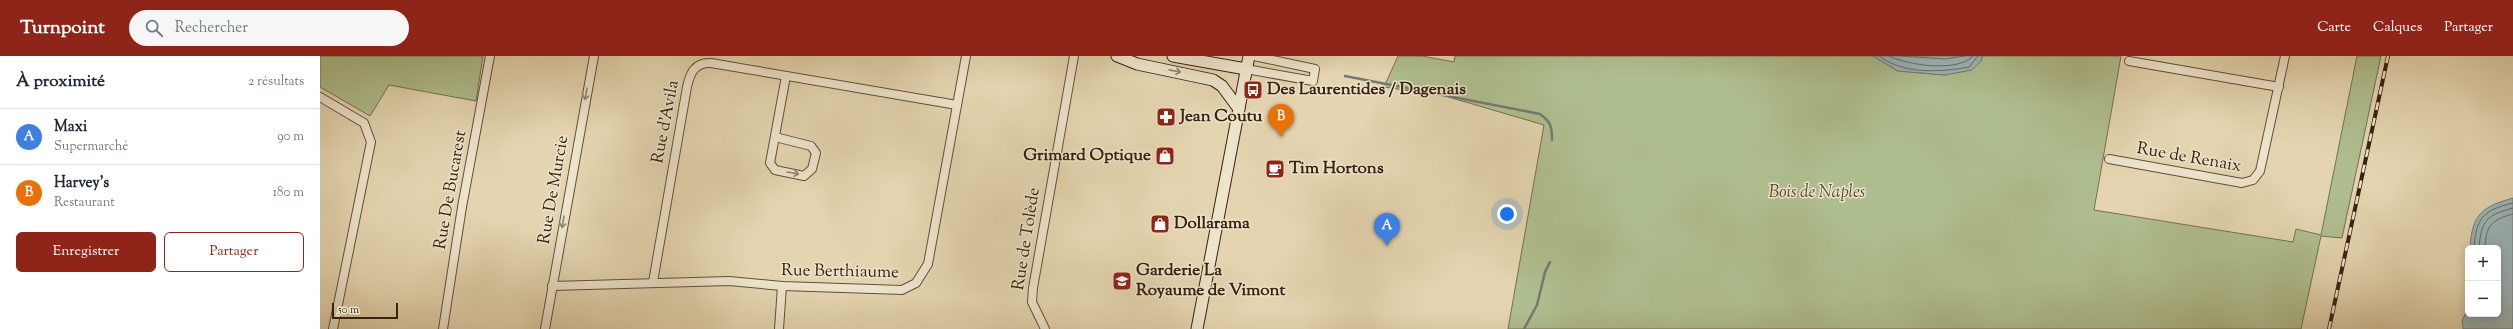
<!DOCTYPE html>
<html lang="fr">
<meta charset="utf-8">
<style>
body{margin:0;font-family:"Sorts Mill Goudy",serif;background:#f6f6f7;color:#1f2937}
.controls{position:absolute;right:12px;bottom:12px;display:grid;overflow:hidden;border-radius:6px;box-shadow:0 2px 10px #0003}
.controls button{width:36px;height:36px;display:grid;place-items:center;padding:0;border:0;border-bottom:1px solid #e0e1e3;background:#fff;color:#1f2937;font:20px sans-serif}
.scale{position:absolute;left:12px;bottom:10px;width:66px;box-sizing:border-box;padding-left:4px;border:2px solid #382210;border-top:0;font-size:11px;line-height:14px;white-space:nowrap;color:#382210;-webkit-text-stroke:3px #ede4cc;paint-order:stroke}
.you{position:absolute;left:1187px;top:158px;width:14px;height:14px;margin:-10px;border:3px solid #fff;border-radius:50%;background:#1a73e8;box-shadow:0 0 0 6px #1a73e833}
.badge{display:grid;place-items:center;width:26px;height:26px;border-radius:50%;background:#8f2418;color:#fff;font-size:13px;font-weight:700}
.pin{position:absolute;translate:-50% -33px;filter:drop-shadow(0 1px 2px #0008)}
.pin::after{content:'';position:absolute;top:21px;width:14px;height:12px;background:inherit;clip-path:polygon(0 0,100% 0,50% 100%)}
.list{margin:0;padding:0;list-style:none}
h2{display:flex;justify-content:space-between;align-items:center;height:52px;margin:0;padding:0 16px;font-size:17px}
h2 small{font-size:13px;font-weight:400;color:#747a83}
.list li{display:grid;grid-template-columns:26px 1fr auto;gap:12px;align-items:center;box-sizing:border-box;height:56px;padding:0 16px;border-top:1px solid #e0e1e3}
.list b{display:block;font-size:15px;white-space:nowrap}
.list p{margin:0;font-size:13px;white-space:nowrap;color:#747a83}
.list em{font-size:13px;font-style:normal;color:#747a83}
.actions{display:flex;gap:8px;padding:12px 16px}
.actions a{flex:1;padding:9px 0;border:1px solid #8f2418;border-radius:6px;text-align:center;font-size:14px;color:#8f2418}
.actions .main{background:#8f2418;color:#fff}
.icon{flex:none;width:22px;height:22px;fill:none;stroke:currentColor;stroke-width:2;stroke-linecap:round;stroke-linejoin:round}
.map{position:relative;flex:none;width:2193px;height:273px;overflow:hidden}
header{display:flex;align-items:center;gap:24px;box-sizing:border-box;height:56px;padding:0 20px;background:#8f2418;color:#fff}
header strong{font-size:19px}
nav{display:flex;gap:22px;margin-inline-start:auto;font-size:14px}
.search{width:280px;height:36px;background:#f6f6f7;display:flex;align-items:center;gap:10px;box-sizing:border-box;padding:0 14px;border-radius:22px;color:#747a83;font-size:15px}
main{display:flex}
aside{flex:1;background:#fff}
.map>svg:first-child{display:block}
.green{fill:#afbe8f;stroke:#747050}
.water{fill:#9bb5b8;stroke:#737a75}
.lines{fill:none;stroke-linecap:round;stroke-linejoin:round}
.shore{stroke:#6a6c64;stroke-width:1}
.stream{stroke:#737a75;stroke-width:2.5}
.street-casing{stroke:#634f38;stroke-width:10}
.secondary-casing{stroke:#382210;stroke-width:13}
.street{stroke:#ede4cc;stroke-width:8}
.secondary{stroke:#ede4cc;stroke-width:11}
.rail-casing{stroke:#382210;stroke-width:4}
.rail{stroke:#ede4cc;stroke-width:2.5;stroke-dasharray:8;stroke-linecap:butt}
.oneway{stroke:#92836e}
.labels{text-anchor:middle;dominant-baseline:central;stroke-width:3;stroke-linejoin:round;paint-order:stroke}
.poi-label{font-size:17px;font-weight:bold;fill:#382210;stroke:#ede4cc;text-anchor:start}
.street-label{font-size:17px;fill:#382210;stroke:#ede4cc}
.park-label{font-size:17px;font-style:italic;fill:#564930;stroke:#ede4cc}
</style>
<header>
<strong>Turnpoint</strong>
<div class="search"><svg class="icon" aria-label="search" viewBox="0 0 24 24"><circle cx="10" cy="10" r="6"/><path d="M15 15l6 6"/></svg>Rechercher</div>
<nav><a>Carte</a><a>Calques</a><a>Partager</a></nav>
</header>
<main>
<aside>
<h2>À proximité<small>2 résultats</small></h2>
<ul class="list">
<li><span class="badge" style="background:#3f7fe0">A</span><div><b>Maxi</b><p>Supermarché</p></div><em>90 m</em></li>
<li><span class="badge" style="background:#e8710a">B</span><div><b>Harvey's</b><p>Restaurant</p></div><em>180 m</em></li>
</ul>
<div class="actions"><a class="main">Enregistrer</a><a>Partager</a></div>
</aside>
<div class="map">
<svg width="2193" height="273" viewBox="0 0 2193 273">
<rect width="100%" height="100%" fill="#e4d5b0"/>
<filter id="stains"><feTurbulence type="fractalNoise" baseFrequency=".005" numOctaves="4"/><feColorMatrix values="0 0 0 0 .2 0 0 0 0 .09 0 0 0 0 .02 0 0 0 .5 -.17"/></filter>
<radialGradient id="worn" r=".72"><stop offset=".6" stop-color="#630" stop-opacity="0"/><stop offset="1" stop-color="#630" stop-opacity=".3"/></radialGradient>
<g class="green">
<path d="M0 0H163L156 45 69 29 50 60 0 31Z"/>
<path d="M1078 0H1102L1134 6 1135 0H1553L1578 15 1625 19 1661 5 1662 0H1801L1774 154 1973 186 1976 173 2001 179 2037 0H2061L2022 182 2001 180 1981 273H1188L1224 69 1125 40 1064 31Z"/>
</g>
<g class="water">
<path d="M1553 0H1662L1661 5 1652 14 1625 19 1578 15Z"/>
<path d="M2193 142V273H2143L2142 264 2148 253V258H2178V192H2150C2152 158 2162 151 2193 142Z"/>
</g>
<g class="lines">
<g class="shore">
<path d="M1559 0C1584 19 1621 16 1649 11L1658 0"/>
<path d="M1569 0C1587 9 1638 17 1653 0"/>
<path d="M1582 0 1624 3 1645 0"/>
<path d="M2154 192C2156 161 2164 154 2193 147"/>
<path d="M2159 192C2161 164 2167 159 2193 152"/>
<path d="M2165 192C2166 169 2171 164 2193 158"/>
</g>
<g class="stream">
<path d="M1025 20 1220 58C1231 66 1232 71 1232 84"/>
<path d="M1204 273 1217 249 1225 216 1230 206"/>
</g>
<defs>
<g id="street">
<path d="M1809 5 1959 31"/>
<path d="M926 13 993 25 995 13 934 0"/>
<path d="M0 41 44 67 51 86 13 273"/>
<path d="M455 81 491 90 496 97 492 113 484 120 455 114 450 107 466 20"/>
<path d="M1789 103 1922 127 1933 124 1940 115 1965 0"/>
<path d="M333 226 367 31C370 17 375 6 391 7L637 49"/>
<path d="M232 230 409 225 462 230 582 234 596 227 608 208 646 0"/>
<path d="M123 273 142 151 170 0"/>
<path d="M225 273 274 0"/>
<path d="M459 273 462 230"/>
<path d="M725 273 712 246 713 232 754 0"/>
</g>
<g id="secondary">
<path d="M797 0 817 8 893 24 902 30 919 53"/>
<path d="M853 0 926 13"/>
<path d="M877 273 929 0"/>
</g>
</defs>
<use href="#street" class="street-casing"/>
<use href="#secondary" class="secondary-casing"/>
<use href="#street" class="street"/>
<use href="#secondary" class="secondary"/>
<defs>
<path id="rail" d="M2009 273 2068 0"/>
</defs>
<use href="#rail" class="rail-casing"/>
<use href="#rail" class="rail"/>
</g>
<defs><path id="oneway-shaft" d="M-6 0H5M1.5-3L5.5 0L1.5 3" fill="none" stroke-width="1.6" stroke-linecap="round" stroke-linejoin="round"/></defs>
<g class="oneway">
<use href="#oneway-shaft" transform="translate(855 15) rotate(11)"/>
<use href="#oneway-shaft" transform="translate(266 38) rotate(100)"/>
<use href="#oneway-shaft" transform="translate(473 117) rotate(10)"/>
<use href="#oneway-shaft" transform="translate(243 166) rotate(100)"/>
</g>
<defs>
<symbol id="bus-square" viewBox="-11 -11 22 22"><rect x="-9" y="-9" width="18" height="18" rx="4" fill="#8f2418" stroke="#ede4cc"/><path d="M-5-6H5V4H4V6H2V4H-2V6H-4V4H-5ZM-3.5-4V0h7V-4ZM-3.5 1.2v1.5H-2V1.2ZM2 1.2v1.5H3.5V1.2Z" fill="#fff"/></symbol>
<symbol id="pharmacy-square" viewBox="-11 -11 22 22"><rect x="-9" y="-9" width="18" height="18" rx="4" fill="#8f2418" stroke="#ede4cc"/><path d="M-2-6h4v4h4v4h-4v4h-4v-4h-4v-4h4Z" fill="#fff"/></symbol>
<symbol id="shop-square" viewBox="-11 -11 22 22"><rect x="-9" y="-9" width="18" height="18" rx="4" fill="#8f2418" stroke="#ede4cc"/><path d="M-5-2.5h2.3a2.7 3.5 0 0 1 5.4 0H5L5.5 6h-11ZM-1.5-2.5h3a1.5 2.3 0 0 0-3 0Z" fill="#fff"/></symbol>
<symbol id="cafe-square" viewBox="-11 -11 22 22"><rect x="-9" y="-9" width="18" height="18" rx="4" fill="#8f2418" stroke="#ede4cc"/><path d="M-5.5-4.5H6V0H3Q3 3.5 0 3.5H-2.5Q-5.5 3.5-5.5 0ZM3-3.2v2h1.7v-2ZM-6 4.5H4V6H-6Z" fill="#fff"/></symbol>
<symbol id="school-square" viewBox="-11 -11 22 22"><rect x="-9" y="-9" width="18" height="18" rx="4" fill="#8f2418" stroke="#ede4cc"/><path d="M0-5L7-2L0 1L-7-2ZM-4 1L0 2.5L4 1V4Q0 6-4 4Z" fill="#fff"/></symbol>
</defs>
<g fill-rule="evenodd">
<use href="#bus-square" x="922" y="23" width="22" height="22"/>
<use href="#pharmacy-square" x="835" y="50" width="22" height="22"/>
<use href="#shop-square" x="834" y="89" width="22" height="22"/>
<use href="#cafe-square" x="944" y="102" width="22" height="22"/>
<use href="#shop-square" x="829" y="157" width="22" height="22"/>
<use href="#school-square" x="791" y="214" width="22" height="22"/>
</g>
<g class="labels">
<g class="poi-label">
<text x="947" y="34">Des Laurentides / Dagenais</text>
<text x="860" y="61">Jean Coutu</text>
<text x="831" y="100" text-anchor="end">Grimard Optique</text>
<text x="969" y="113">Tim Hortons</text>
<text x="854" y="168">Dollarama</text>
<text x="816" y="215">Garderie La<tspan x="816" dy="20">Royaume de Vimont</tspan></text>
</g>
<g class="street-label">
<text transform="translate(346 66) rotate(-79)">Rue d'Avila</text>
<text transform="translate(1869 102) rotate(10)">Rue de Renaix</text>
<text transform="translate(131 134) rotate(-80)">Rue De Bucarest</text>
<text transform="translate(234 134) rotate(-80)">Rue De Murcie</text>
<text transform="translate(707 183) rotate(-81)">Rue de Tolède</text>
<text transform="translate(520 216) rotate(1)">Rue Berthiaume</text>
</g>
<g class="park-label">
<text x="1497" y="137">Bois de Naples</text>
</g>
</g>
<rect width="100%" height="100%" filter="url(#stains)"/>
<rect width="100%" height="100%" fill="url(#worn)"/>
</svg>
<div class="controls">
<button>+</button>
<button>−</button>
</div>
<div class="scale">50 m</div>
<div class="you"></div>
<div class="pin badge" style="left:1067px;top:190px;background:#3f7fe0">A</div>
<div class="pin badge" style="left:961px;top:81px;background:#e8710a">B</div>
</div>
</main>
